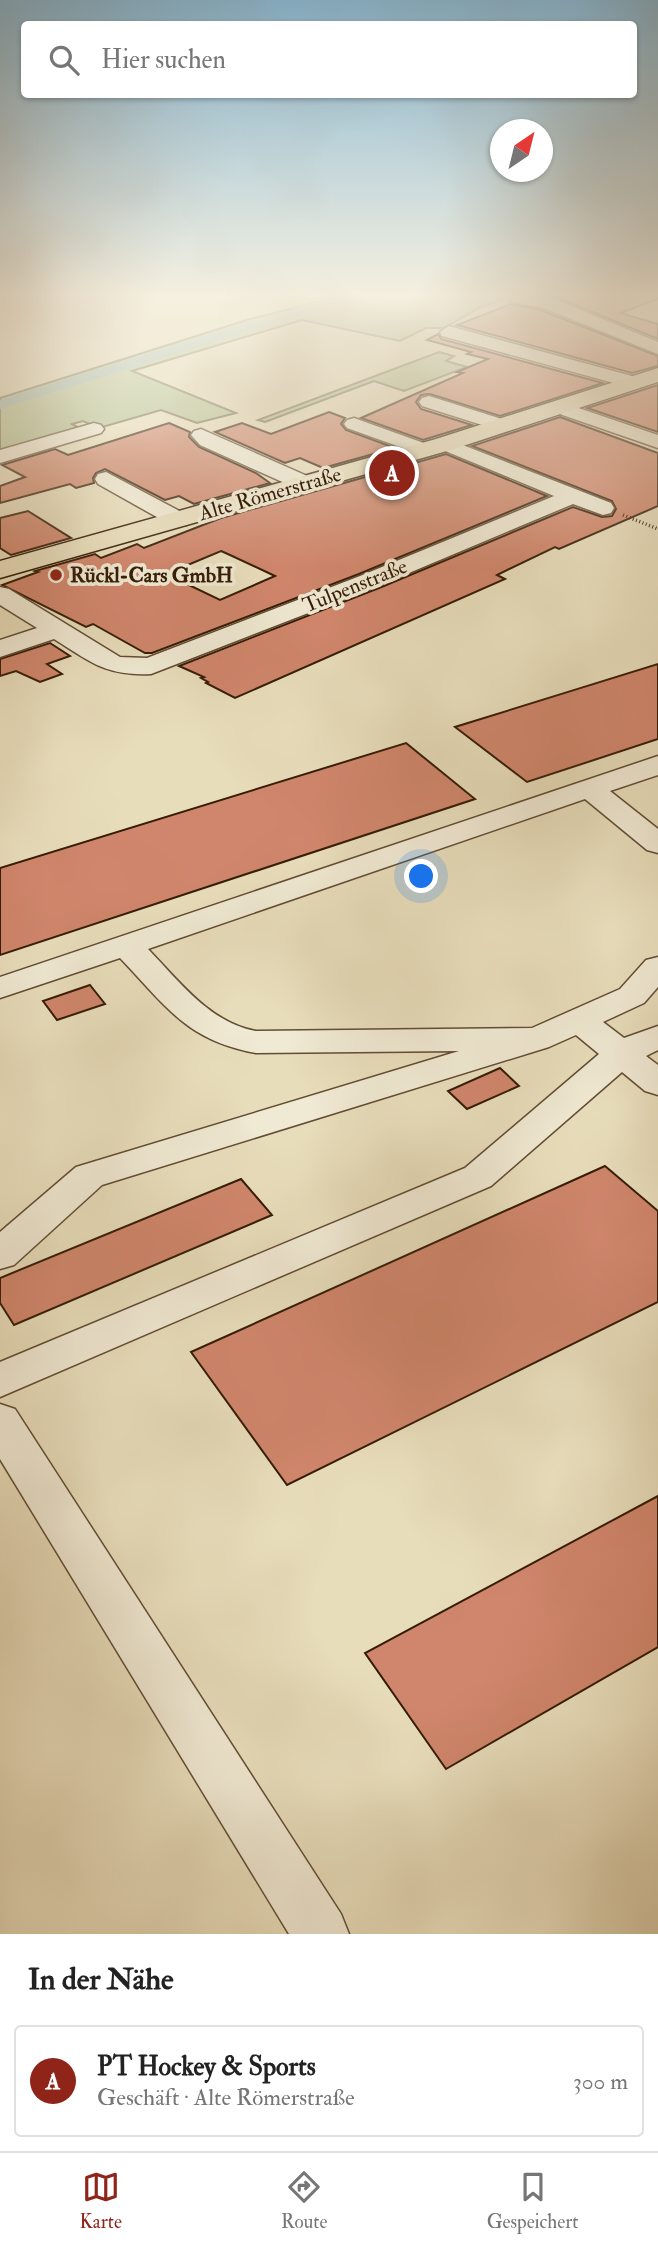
<!DOCTYPE html>
<html lang="de">
<meta charset="utf-8">
<style>
body{margin:0;font-family:"IM FELL Double Pica",serif;background:#f6f6f6;color:#222}
.compass{position:absolute;left:490px;top:119px;width:63px;height:63px;border-radius:50%;background:#fff;box-shadow:0 2px 5px #0004;rotate:35deg}
.you{position:absolute;left:422px;top:877px;width:24px;height:24px;margin:-18px;border:5px solid #fff;border-radius:50%;background:#1a73e8;box-shadow:0 0 0 10px #1a73e833}
.badge{display:grid;place-items:center;width:46px;height:46px;border-radius:50%;background:#8f2418;color:#fff;font-size:23px;font-weight:700}
.pin{position:absolute;translate:-50% -50%;border:4px solid #fff;box-shadow:0 2px 7px #0006}
.list{margin:0;padding:0;list-style:none}
h2{display:flex;justify-content:space-between;align-items:center;height:91px;margin:0;padding:0 28px;font-size:30px}
h2 small{font-size:23px;font-weight:400;color:#767676}
.list li{display:grid;grid-template-columns:46px 1fr auto;gap:21px;align-items:center;box-sizing:border-box;height:112px;margin:0 14px 14px;padding:0 14px;border:2px solid #e0e0e0;border-radius:7px}
.list b{display:block;font-size:26px;white-space:nowrap}
.list p{margin:0;font-size:23px;white-space:nowrap;color:#767676}
.list em{font-size:23px;font-style:normal;color:#767676}
.icon{flex:none;width:38px;height:38px;fill:none;stroke:currentColor;stroke-width:2;stroke-linecap:round;stroke-linejoin:round}
.map{position:relative;flex:none;width:658px;height:1934px;overflow:hidden}
.search{position:absolute;background:#fff;box-shadow:0 2px 5px #0004;left:21px;right:21px;top:21px;height:77px;display:flex;align-items:center;gap:18px;box-sizing:border-box;padding:0 24px;border-radius:7px;color:#767676;font-size:26px}
.sheet{height:217px;background:#fff}
nav{display:flex;justify-content:space-around;align-items:center;box-sizing:border-box;height:98px;border-top:2px solid #e0e0e0;background:#fff;font-size:19px;color:#767676}
nav a{display:grid;justify-items:center;gap:4px}
nav .on{color:#8f2418}
.map>svg:first-child{display:block}
.green{fill:#b3c292;stroke:#746f4c;stroke-width:2}
.lines{fill:none;stroke-linecap:round;stroke-linejoin:round}
.canal{fill:#97bbb3;fill-rule:evenodd}
.building{fill:#d0866c;stroke:#351c06;stroke-width:2;fill-rule:evenodd}
.minor-casing{stroke:#624c33;stroke-width:3}
.major-casing{stroke:#351c06;stroke-width:3}
.path{stroke:#351c06;stroke-width:3.5;stroke-dasharray:1 2.5;stroke-linecap:butt}
.minor{fill:#f0e9d3;fill-rule:evenodd}
.major{fill:#e8ddbb;fill-rule:evenodd}
.poi-dot{fill:#8f2418;stroke:#f0e9d3;stroke-width:2.5}
.labels{text-anchor:middle;dominant-baseline:central;stroke-width:7;stroke-linejoin:round;paint-order:stroke}
.far-street-label{font-size:21px;fill:#351c06;stroke:#f0e9d3}
.far-poi-label{font-size:21px;font-weight:bold;fill:#351c06;stroke:#f0e9d3;text-anchor:start}
</style>
<div class="map">
<svg width="658" height="1934" viewBox="0 0 658 1934">
<rect width="100%" height="100%" fill="#e8ddbb"/>
<filter id="stains"><feTurbulence type="fractalNoise" baseFrequency=".00286" numOctaves="4"/><feColorMatrix values="0 0 0 0 .2 0 0 0 0 .09 0 0 0 0 .02 0 0 0 .5 -.17"/></filter>
<radialGradient id="worn" r=".72"><stop offset=".6" stop-color="#630" stop-opacity="0"/><stop offset="1" stop-color="#630" stop-opacity=".3"/></radialGradient>
<g class="green">
<path d="M342 296H505L502 300 479 308 444 328H426L400 341 302 320 132 371 236 413 197 423 161 410 99 428 83 421 72 424 83 430 0 455V398L250 319Z"/>
<path d="M439 352 454 356 446 361 467 367 404 391 374 381 265 422 258 420Z"/>
</g>
<g class="lines">
<path class="canal" d="M351 296H377L371 300 315 310 0 409V400L308 304Z"/>
</g>
<g class="building">
<path d="M554 296H658V299L620 313 658 324V339Z"/>
<path d="M511 304 538 309 658 356V366L632 373 457 325Z"/>
<path d="M438 334 441 339 603 383 500 416 430 394 421 395 416 402 421 409 472 425 423 440 361 418 463 373 457 372 488 359 467 354 471 352 427 340Z"/>
<path d="M658 385V432L587 408Z"/>
<path d="M329 412 345 418 341 424 346 430 395 448 323 468 300 458 285 463 215 432 242 423 271 434Z"/>
<path d="M560 417 658 453V506L559 549 555 547 497 575 505 579 235 698 206 683 208 682 201 678 204 677 179 666 379 588 573 507 602 517 612 516 616 509 612 501 472 446Z"/>
<path d="M169 423 190 432 189 437 199 447 256 473 270 483 194 504 179 496 165 500 105 469 96 473 93 478 94 483 76 488 70 484 0 503V486L25 477 2 465 55 449 68 455Z"/>
<path d="M446 454 547 496 359 574 152 653H145L93 624 86 627 2 585 38 572 35 571 95 554 101 558 137 544 144 548 221 518ZM221 551 230 555 275 576 220 600 166 574Z"/>
<path d="M28 511 71 538 11 555 0 548V518Z"/>
<path d="M50 643 70 656 47 664 62 674 40 682 16 671 0 676V659Z"/>
<path d="M658 664V739L527 782 455 727Z"/>
<path d="M406 743 475 799 0 955V868Z"/>
<path d="M90 985 105 1004 57 1020 43 1001Z"/>
<path d="M500 1068 519 1086 467 1109 448 1091Z"/>
<path d="M605 1166 658 1211V1302L287 1485 191 1352Z"/>
<path d="M241 1179 272 1215 14 1325 0 1303V1278Z"/>
<path d="M658 1496V1647L446 1769 365 1653Z"/>
</g>
<g class="lines">
<defs>
<g id="minor">
<path d="M512 296 552 298 658 342V354L539 306 513 303 510 299Z"/>
<path d="M449 326 639 378 642 382 632 388 442 336 440 332Z"/>
<path d="M429 396 508 421 511 425 508 429 501 431 422 406 419 402 422 398Z"/>
<path d="M558 401 658 435V448L551 411 548 407 551 403Z"/>
<path d="M354 418 432 446 436 450 432 454 425 456 347 428 344 424 347 420Z"/>
<path d="M94 423 101 425 104 429 101 433 0 463V450Z"/>
<path d="M201 429 314 479 317 484 314 489H298L200 445 191 435 194 431Z"/>
<path d="M445 438 611 503 614 508 611 513 603 515 573 504 378 586 151 674C105 676 91 662 54 639L0 657V640L37 628 0 605V587L9 589 120 657 147 658 360 576 554 496 438 448 434 444 438 440Z"/>
<path d="M106 472 187 515 190 520 187 525H171L98 484 95 479 98 474Z"/>
<path d="M658 756V775L610 791 658 829V853L647 850 585 799 148 949C179 981 210 1023 256 1031L532 1028 620 989 646 960 658 957V987L644 1003 603 1022 624 1038 658 1026V1050L646 1056 658 1065V1095L645 1091 622 1072 491 1186 0 1397V1362L465 1168 599 1054 576 1035 549 1047 102 1185 14 1265 0 1269V1232L76 1167 459 1051 256 1053C186 1040 167 1007 120 958L0 998V977Z"/>
<path d="M0 1404 15 1409 341 1914 349 1934H289L0 1459Z"/>
</g>
<path id="major" d="M658 368V382L454 449 0 578V561L436 439Z"/>
</defs>
<use href="#minor" class="minor-casing"/>
<use href="#major" class="major-casing"/>
<path class="path" d="M623 515 658 529"/>
<use href="#minor" class="minor"/>
<use href="#major" class="major"/>
</g>
<linearGradient id="sky" x2="0" y2="1"><stop stop-color="#87b7d3"/><stop offset="0.52" stop-color="#f5f0e0"/><stop offset="1" stop-color="#f5f0e0" stop-opacity="0"/></linearGradient>
<rect width="658" height="567" fill="url(#sky)"/>
<circle class="poi-dot" cx="56" cy="575" r="7"/>
<g class="labels">
<g class="far-street-label">
<text transform="translate(270 494) rotate(-16)">Alte Römerstraße</text>
<text transform="translate(355 586) rotate(-22)">Tulpenstraße</text>
</g>
<g class="far-poi-label">
<text x="70" y="575">Rückl-Cars GmbH</text>
</g>
</g>
<rect width="100%" height="100%" filter="url(#stains)"/>
<rect width="100%" height="100%" fill="url(#worn)"/>
</svg>
<svg class="compass" viewBox="-18 -18 36 36"><path d="M0-13l5 13h-10z" fill="#e53935"/><path d="M0 13l5-13h-10z" fill="#767676"/></svg>
<div class="you"></div>
<div class="pin badge" style="left:392px;top:473px">A</div>
<div class="search"><svg class="icon" aria-label="search" viewBox="0 0 24 24"><circle cx="10" cy="10" r="6"/><path d="M15 15l6 6"/></svg>Hier suchen</div>
</div>
<section class="sheet">
<h2>In der Nähe<small></small></h2>
<ul class="list">
<li><span class="badge">A</span><div><b>PT Hockey &amp; Sports</b><p>Geschäft · Alte Römerstraße</p></div><em>300 m</em></li>
</ul>
</section>
<nav>
<a class="on"><svg class="icon" aria-label="map" viewBox="0 0 24 24"><path d="M3 6l6-2 6 2 6-2v14l-6 2-6-2-6 2zM9 4v14M15 6v14"/></svg>Karte</a>
<a><svg class="icon" aria-label="directions" viewBox="0 0 24 24"><path d="M12 3l9 9-9 9-9-9zM9 14v-3h6M13 9l2 2-2 2"/></svg>Route</a>
<a><svg class="icon" aria-label="saved" viewBox="0 0 24 24"><path d="M7 4h10v16l-5-4-5 4z"/></svg>Gespeichert</a>
</nav>
